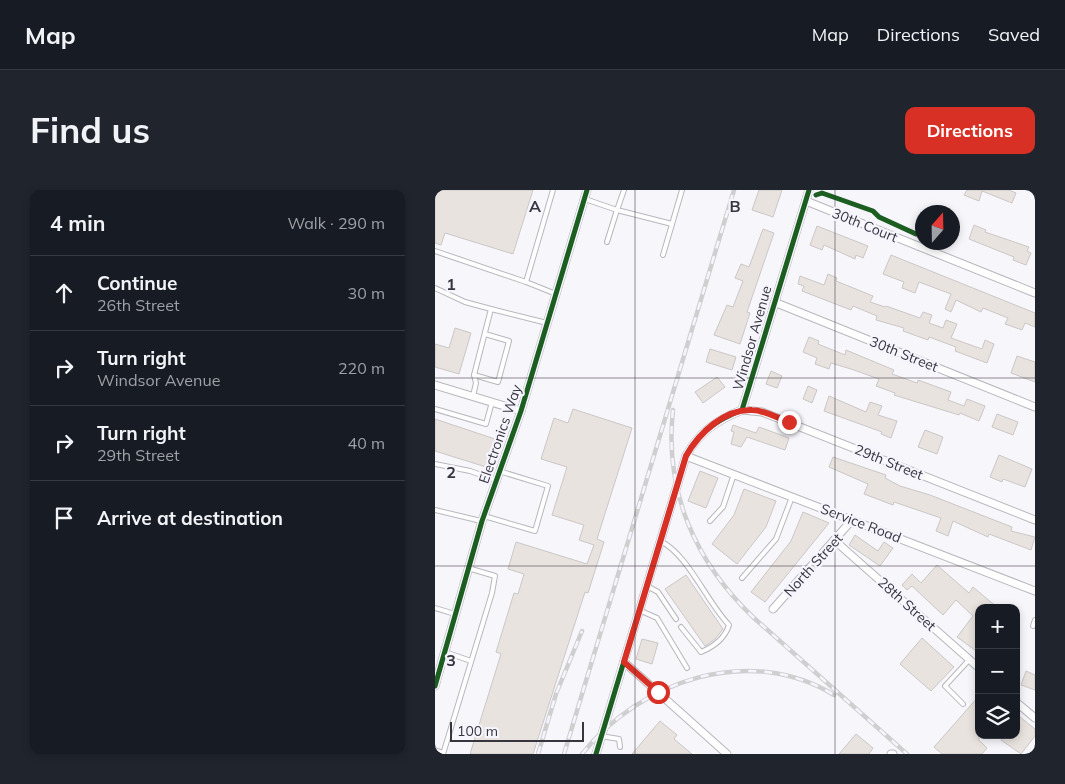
<!DOCTYPE html>
<meta charset="utf-8">
<style>
body{margin:0;font-family:Mulish,sans-serif;background:#20242c;color:#f1f3f6}
.controls{position:absolute;right:15px;bottom:15px;display:grid;overflow:hidden;border-radius:10px;box-shadow:0 2px 8px #0003}
.controls button{width:45px;height:45px;display:grid;place-items:center;padding:0;border:0;border-bottom:1px solid #363941;background:#171b24;color:#f1f3f6;font:25px sans-serif}
.compass{position:absolute;left:480px;top:15px;width:45px;height:45px;border-radius:50%;background:#171b24;box-shadow:0 2px 8px #0003;rotate:20deg}
.scale{position:absolute;left:15px;bottom:12px;width:134px;box-sizing:border-box;padding-left:5px;border:2px solid #37353d;border-top:0;font-size:14px;line-height:18px;white-space:nowrap;color:#37353d;-webkit-text-stroke:4px #f6f4fd;paint-order:stroke}
.stop{position:absolute;width:15px;height:15px;margin:-11px;border:4px solid #d93025;border-radius:50%;background:#fff}
.stop.end{background:#d93025;border-color:#fff;box-shadow:0 1px 5px #0008}
.list{margin:0;padding:0;list-style:none}
h2{display:flex;justify-content:space-between;align-items:center;height:65px;margin:0;padding:0 20px;font-size:21px}
h2 small{font-size:16px;font-weight:400;color:#9ea1a6}
.list li{display:grid;grid-template-columns:32px 1fr auto;gap:15px;align-items:center;box-sizing:border-box;height:75px;padding:0 20px;border-top:1px solid #363941}
.list b{display:block;font-size:19px;white-space:nowrap}
.list p{margin:0;font-size:16px;white-space:nowrap;color:#9ea1a6}
.list em{font-size:16px;font-style:normal;color:#9ea1a6}
.icon{flex:none;width:28px;height:28px;fill:none;stroke:currentColor;stroke-width:2;stroke-linecap:round;stroke-linejoin:round}
.map{position:relative;flex:none;width:600px;height:564px;overflow:hidden;border-radius:10px}
header{display:flex;align-items:center;gap:30px;box-sizing:border-box;height:70px;padding:0 25px;background:#171b24;border-bottom:1px solid #363941}
header strong{font-size:24px}
nav{display:flex;gap:28px;margin-inline-start:auto;font-size:18px}
.intro{display:flex;align-items:center;justify-content:space-between;box-sizing:border-box;height:120px;padding:0 30px}
h1{margin:0;font-size:35px}
.button{padding:12px 22px;border-radius:10px;background:#d93025;color:#fff;font-size:18px;font-weight:700}
main{display:flex;gap:30px;padding:0 30px}
aside{flex:1;background:#171b24;border-radius:10px;box-shadow:0 2px 8px #0003}
.map>svg:first-child{display:block}
.building{fill:#e9e3df;stroke:#cbc7c7}
.lines{fill:none;stroke-linecap:round;stroke-linejoin:round}
.lane-casing{stroke:#b8b7bd;stroke-width:6}
.street-casing{stroke:#b8b7bd;stroke-width:9}
.lane{stroke:#fefefe;stroke-width:4}
.street{stroke:#fefefe;stroke-width:7}
.rail-casing{stroke:#cfcfd0;stroke-width:4.5}
.rail{stroke:#f6f4fd;stroke-width:2.5;stroke-dasharray:8;stroke-linecap:butt}
.cycleway-casing{stroke:#f6f4fd;stroke-width:8}
.cycleway{stroke:#1b5e20;stroke-width:5}
.route{stroke:#d93025;stroke-width:6}
.grid{fill:none;stroke:#37353d;stroke-width:1;stroke-opacity:0.55}
.labels{text-anchor:middle;dominant-baseline:central;stroke-width:4.5;stroke-linejoin:round;paint-order:stroke}
.street-label{font-size:14px;fill:#37353d;stroke:#f6f4fd}
.grid-label{font-size:16px;text-anchor:middle;font-weight:bold;fill:#37353d;stroke:#f6f4fd;stroke-width:4.5;stroke-linejoin:round;paint-order:stroke}
</style>
<header>
<strong>Map</strong>
<nav><a>Map</a><a>Directions</a><a>Saved</a></nav>
</header>
<div class="intro"><h1>Find us</h1><a class="button">Directions</a></div>
<main>
<aside>
<h2>4 min<small>Walk · 290 m</small></h2>
<ul class="list">
<li><svg class="icon" aria-label="ahead" viewBox="0 0 24 24"><path d="M12 20V5M6 11l6-6 6 6"/></svg><div><b>Continue</b><p>26th Street</p></div><em>30 m</em></li>
<li><svg class="icon" aria-label="right" viewBox="0 0 24 24"><path d="M7 20v-9h11M14 6l5 5-5 5"/></svg><div><b>Turn right</b><p>Windsor Avenue</p></div><em>220 m</em></li>
<li><svg class="icon" aria-label="right" viewBox="0 0 24 24"><path d="M7 20v-9h11M14 6l5 5-5 5"/></svg><div><b>Turn right</b><p>29th Street</p></div><em>40 m</em></li>
<li><svg class="icon" aria-label="arrive" viewBox="0 0 24 24"><path d="M6 21V4h12l-3 4 3 4H6"/></svg><div><b>Arrive at destination</b></div></li>
</ul>
</aside>
<div class="map">
<svg width="600" height="564" viewBox="0 0 600 564">
<rect width="100%" height="100%" fill="#f7f6fb"/>
<g class="building">
<path d="M0 0H98L78 64 10 43 6 55 0 53Z"/>
<path d="M324 0H347L338 27 317 20Z"/>
<path d="M532 0H574L581 3 577 13 547 1 544 11 529 5Z"/>
<path d="M539 35 551 40 550 42 594 57 592 61 596 63 591 75 578 70 579 67 534 49Z"/>
<path d="M382 36 433 56 428 68 421 65 420 69 389 55 387 60 375 55Z"/>
<path d="M328 39 339 43 312 122 315 123 305 154 279 145 292 115 298 117 308 91 300 88 306 74 314 77Z"/>
<path d="M456 65 600 123V137L590 133 587 140 570 134 573 128 548 118 546 122 521 110 516 122 510 119 516 104 484 92 480 103 467 98 469 92 448 84Z"/>
<path d="M393 84 402 88 401 91 438 106 435 112 450 117 451 116 485 128 488 122 497 125 494 133 508 138 511 130 522 134 516 148 547 159 550 150 559 154 552 173 520 161 521 157 494 147 493 150 468 141 469 138 441 130 442 126 418 116 416 120 367 101 369 96 363 94 365 86 389 95Z"/>
<path d="M20 138 36 143 24 184 0 177V154L14 158Z"/>
<path d="M374 147 384 151 383 154 410 165 411 160 459 180 457 184 482 193 483 190 516 202 513 210 529 216 532 209 550 216 544 231 525 223 524 225 459 205 460 203 441 196 444 189 416 179 396 173 394 179 380 174 382 168 368 162Z"/>
<path d="M275 159 301 167 297 180 271 172Z"/>
<path d="M582 166 600 172V192L576 183Z"/>
<path d="M336 181 347 186 342 198 331 194Z"/>
<path d="M282 187 290 197 268 213 260 202Z"/>
<path d="M373 196 382 200 377 213 368 209Z"/>
<path d="M394 206 431 222 435 212 447 216 443 225 462 231 456 248 446 244 447 242 389 221Z"/>
<path d="M138 219 197 238 162 349 169 352 153 403 150 402 98 564H35L66 464 61 462 79 403 83 404 89 384 73 379 81 352 152 374 159 355 144 350 149 335 117 325 132 277 106 269 119 228 133 233Z"/>
<path d="M562 224 583 232 578 245 557 237Z"/>
<path d="M0 229 60 249 51 277 0 261Z"/>
<path d="M298 235 321 243 324 237 354 248 350 260 312 247 306 257 296 254 299 242 296 241Z"/>
<path d="M490 240 508 247 502 264 483 257Z"/>
<path d="M564 265 597 279 590 297 568 289 567 292 555 287Z"/>
<path d="M398 267 451 285 450 288 465 296 495 305 577 337 576 341 600 347 596 360 554 344 553 347 518 331 513 346 501 341 506 328 459 312 458 315 429 304 433 294 394 277Z"/>
<path d="M265 281 283 288 271 318 253 311Z"/>
<path d="M309 299 341 311 331 337 302 374 277 354 299 325Z"/>
<path d="M368 322 394 333 330 412 316 402 356 351Z"/>
<path d="M420 345 443 361 449 352 458 358 445 376 414 355Z"/>
<path d="M502 375 534 403 538 397 563 418H544V463L522 447 538 426 521 410 508 425 477 396 472 400 467 395 477 384 486 393Z"/>
<path d="M251 385 288 439 280 449 270 456 230 399Z"/>
<path d="M487 448 519 477 496 501 465 474Z"/>
<path d="M207 449 223 453 217 474 201 469Z"/>
<path d="M591 481 600 485V500L586 495Z"/>
<path d="M544 506V550L552 558 547 564H507L499 557Z"/>
<path d="M585 527 600 539V546L586 564 566 550 570 545H581V531Z"/>
<path d="M225 531 242 545 239 549 257 564H197Z"/>
<path d="M421 544 438 558 434 564H404Z"/>
</g>
<g class="lines">
<defs>
<g id="lane">
<path d="M189 0 182 20 237 34"/>
<path d="M150 9 182 20 172 52"/>
<path d="M0 61 91 92 121 104"/>
<path d="M228 65 247 0"/>
<path d="M91 92 118 0"/>
<path d="M0 98 30 112 56 119"/>
<path d="M39 185 63 192 74 151 50 144"/>
<path d="M38 206 41 193 39 185 56 119 112 133"/>
<path d="M0 219 51 234 57 212"/>
<path d="M0 274 35 281 61 290"/>
<path d="M0 320 46 331"/>
<path d="M49 326 100 341 113 296 64 281"/>
<path d="M275 331 288 317 299 284"/>
<path d="M225 351C253 364 271 411 294 435 290 448 278 457 266 462L246 437"/>
<path d="M307 388 341 349 357 307"/>
<path d="M212 396 223 402 241 429"/>
<path d="M0 418 20 424"/>
<path d="M204 420 222 428 252 478"/>
<path d="M598 436 600 430"/>
<path d="M10 462 36 471"/>
<path d="M528 514 510 496 534 470"/>
<path d="M166 546 184 549 185 557"/>
<path d="M0 560 8 563"/>
<path d="M8 564 57 403 60 386 33 378"/>
</g>
<g id="street">
<path d="M371 11 600 103"/>
<path d="M339 112 600 217"/>
<path d="M0 195 86 221"/>
<path d="M307 220 327 222 600 330"/>
<path d="M251 266 600 401"/>
<path d="M399 350 544 478"/>
<path d="M338 419 417 330"/>
<path d="M189 472 292 564"/>
<path d="M0 496 47 331 86 221 152 0"/>
<path d="M581 512 600 528"/>
<path d="M161 564 251 266C264 242 282 230 307 220L374 0"/>
<path d="M456 564H458"/>
</g>
</defs>
<use href="#lane" class="lane-casing"/>
<use href="#street" class="street-casing"/>
<use href="#lane" class="lane"/>
<use href="#street" class="street"/>
<defs>
<g id="rail">
<path d="M238 220C229 301 260 372 319 428L472 564"/>
<path d="M103 564 121 504 147 441"/>
<path d="M129 564 299 0"/>
<path d="M147 564C205 491 314 453 399 505"/>
</g>
</defs>
<use href="#rail" class="rail-casing"/>
<use href="#rail" class="rail"/>
<defs>
<g id="cycleway">
<path d="M381 5 387 3 438 21 444 27 481 44"/>
<path d="M0 496 47 331 86 221 152 0"/>
<path d="M161 564 251 266C264 242 282 230 307 220L374 0"/>
</g>
</defs>
<use href="#cycleway" class="cycleway-casing"/>
<use href="#cycleway" class="cycleway"/>
</g>
<g class="lines">
<path class="route" d="M223 502 189 472 251 266C264 243 289 219 317 220 329 220 342 228 354 232"/>
</g>
<path class="grid" d="M200 0V564M400 0V564M0 188H600M0 376H600"/>
<g class="labels">
<g class="street-label">
<text transform="translate(430 35) rotate(22)">30th Court</text>
<text transform="translate(317 148) rotate(-74)">Windsor Avenue</text>
<text transform="translate(469 164) rotate(22)">30th Street</text>
<text transform="translate(65 244) rotate(-71)">Electronics Way</text>
<text transform="translate(454 272) rotate(22)">29th Street</text>
<text transform="translate(426 333) rotate(21)">Service Road</text>
<text transform="translate(378 375) rotate(-48)">North Street</text>
<text transform="translate(472 414) rotate(42)">28th Street</text>
</g>
</g>
<g class="grid-label">
<text x="100" y="22">A</text>
<text x="300" y="22">B</text>
<text x="16" y="100">1</text>
<text x="16" y="288">2</text>
<text x="16" y="476">3</text>
</g>
</svg>
<div class="controls">
<button>+</button>
<button>−</button>
<button><svg class="icon" aria-label="layers" viewBox="0 0 24 24"><path d="M12 4l9 5-9 5-9-5zM3 14l9 5 9-5"/></svg></button>
</div>
<svg class="compass" viewBox="-18 -18 36 36"><path d="M0-13l5 13h-10z" fill="#e53935"/><path d="M0 13l5-13h-10z" fill="#9ea1a6"/></svg>
<div class="scale">100 m</div>
<div class="stop" style="left:223px;top:502px"></div>
<div class="stop end" style="left:354px;top:232px"></div>
</div>
</main>
